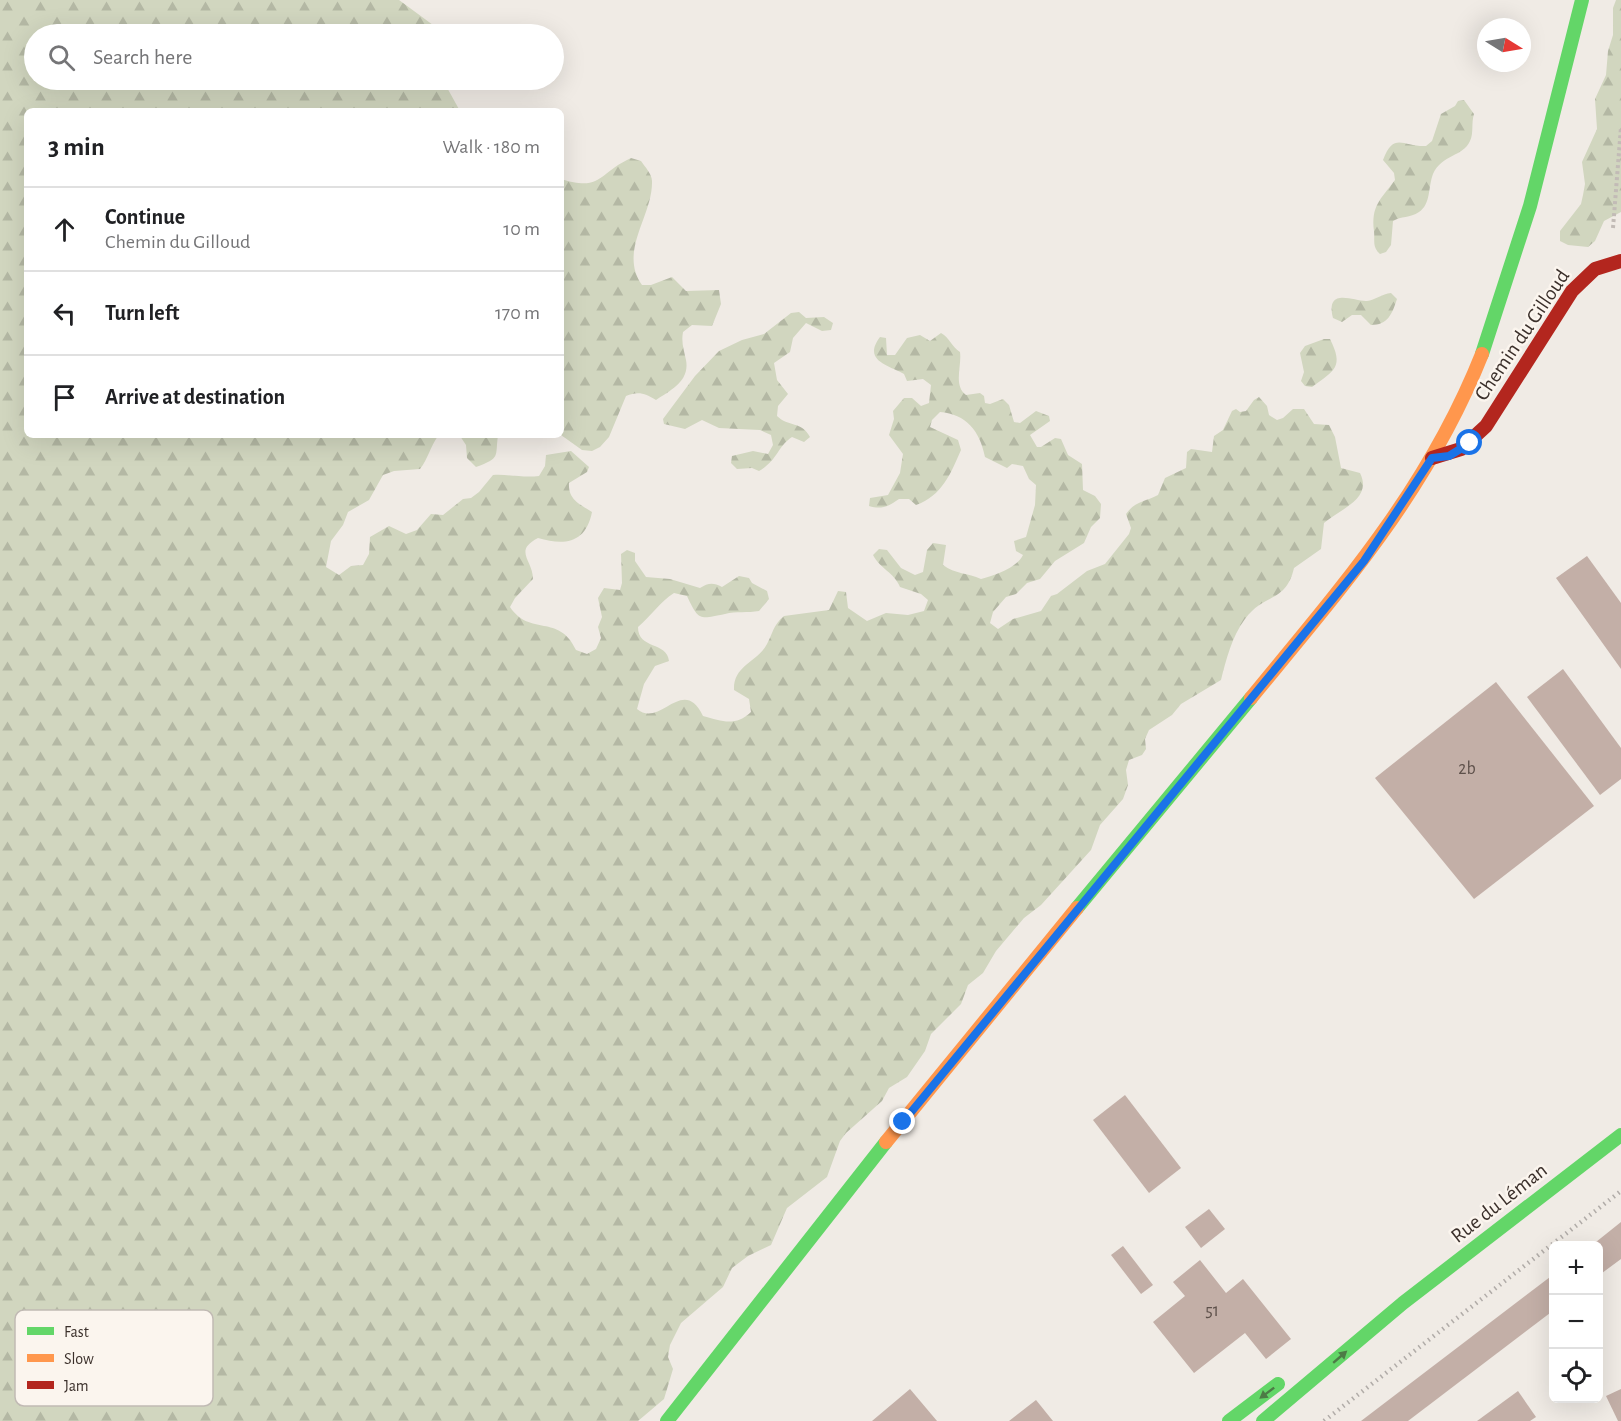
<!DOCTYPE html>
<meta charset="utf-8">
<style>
body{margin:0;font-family:"Alegreya Sans",sans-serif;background:#f2f2f2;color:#202124}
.controls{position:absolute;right:18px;bottom:18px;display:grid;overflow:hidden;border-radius:9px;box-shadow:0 6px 24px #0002}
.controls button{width:54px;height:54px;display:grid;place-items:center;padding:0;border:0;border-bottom:2px solid #e0e0e0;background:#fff;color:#202124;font:30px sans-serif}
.compass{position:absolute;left:1477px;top:18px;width:54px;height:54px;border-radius:50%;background:#fff;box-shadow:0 6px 24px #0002;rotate:101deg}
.stop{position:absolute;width:18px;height:18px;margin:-14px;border:4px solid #1a73e8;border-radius:50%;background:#fff}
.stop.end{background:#1a73e8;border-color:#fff;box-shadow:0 2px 6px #0008}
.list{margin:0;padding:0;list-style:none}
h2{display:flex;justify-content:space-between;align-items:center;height:78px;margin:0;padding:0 24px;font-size:26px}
h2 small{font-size:20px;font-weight:400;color:#757577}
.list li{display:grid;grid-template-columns:39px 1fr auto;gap:18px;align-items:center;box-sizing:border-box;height:84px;padding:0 24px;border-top:2px solid #e0e0e0}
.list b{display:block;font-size:22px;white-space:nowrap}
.list p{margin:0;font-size:20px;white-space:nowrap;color:#757577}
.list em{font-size:20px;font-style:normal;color:#757577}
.icon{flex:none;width:33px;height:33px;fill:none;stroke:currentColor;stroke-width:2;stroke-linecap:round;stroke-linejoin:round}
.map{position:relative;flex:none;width:1621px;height:1421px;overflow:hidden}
.search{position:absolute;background:#fff;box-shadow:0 6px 24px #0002;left:24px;top:24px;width:540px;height:66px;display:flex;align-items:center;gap:15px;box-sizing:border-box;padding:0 21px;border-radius:33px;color:#757577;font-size:22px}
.panel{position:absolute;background:#fff;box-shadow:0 6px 24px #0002;left:24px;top:108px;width:540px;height:330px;border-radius:9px}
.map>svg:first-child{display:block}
.forest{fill:url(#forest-firs)}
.building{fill:#c3afa7}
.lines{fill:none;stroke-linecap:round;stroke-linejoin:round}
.path{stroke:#c2bbb6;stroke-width:4;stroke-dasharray:3 3;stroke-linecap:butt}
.fast{stroke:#63d668;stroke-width:14}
.slow{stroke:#ff974d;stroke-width:14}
.jam{stroke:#b3261e;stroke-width:14}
.rail{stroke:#b1aca8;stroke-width:4.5;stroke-dasharray:1.5 4.5;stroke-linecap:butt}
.oneway{fill:#4d7b46}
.route{stroke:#1a73e8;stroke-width:8}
.labels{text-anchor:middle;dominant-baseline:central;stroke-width:5;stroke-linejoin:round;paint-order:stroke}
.number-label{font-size:18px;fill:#5d504a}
.street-label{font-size:21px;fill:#3b302b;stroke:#fbf5ee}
.key{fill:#fbf5ee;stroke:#c1bab4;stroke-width:1.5}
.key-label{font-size:16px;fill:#3b302b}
</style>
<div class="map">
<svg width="1621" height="1421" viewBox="0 0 1621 1421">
<defs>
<pattern id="forest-firs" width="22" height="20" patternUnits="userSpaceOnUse" patternTransform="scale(1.5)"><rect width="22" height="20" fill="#d1d6bf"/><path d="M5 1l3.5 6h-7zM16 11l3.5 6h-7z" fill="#b4b8a4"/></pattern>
</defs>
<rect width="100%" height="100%" fill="#f0ebe5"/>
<g class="forest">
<path d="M0 0H399L433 25 442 34H34V80H446L445 84 460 111H27V435H446L438 436C430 447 428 459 420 469L394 471 383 475 369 500 348 512 343 525 331 541 326 567 339 575 351 566 363 565 369 554 370 537 389 526 406 534 417 530 431 514 443 515 463 499 471 498 479 492 493 475C509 474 523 478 539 476L545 466 546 455 571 451 589 467 587 472 569 483C568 500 580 504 592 512 586 543 565 546 538 538 513 551 533 560 533 579L515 598 510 607C530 637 559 613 576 650L587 654 596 649 601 638 598 627 602 617 598 598 604 588 620 590 622 583 621 554 627 550 635 553V561L646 577 670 579 700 588C708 583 713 582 722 587L739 576 749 578 752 583 767 591 769 599 759 611C748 613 736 611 725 614 700 619 699 622 687 596L674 593C660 602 651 616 638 627 638 650 667 641 669 661L655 666 644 684 637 709C660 729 683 674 703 716 722 721 735 727 751 712L749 699 734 690C733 665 758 662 767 644 773 633 773 625 784 616L829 610 838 591 846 592 848 608 867 621 886 613 908 615 924 611 928 600 921 594 900 587C894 572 880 569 873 555L879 549 887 550 901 568 915 575 923 572 927 550 933 543 946 545 943 565C955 574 968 573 981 579 995 575 1017 568 1023 555L1016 551 1014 541 1026 537 1035 505 1036 485 1029 479 1023 466 1012 464 1007 468 985 457C980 431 966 414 940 412L932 420 930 427 958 440 961 450C951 473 942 496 916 505L909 499H899C889 506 882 510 869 506L870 498 888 495 900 473 903 454 889 435 894 419 893 411 904 398H912L921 406 929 403 931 385 923 379 907 381 904 374C889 365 862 361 880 337L886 338 887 355H895L907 338 920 335 930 341 941 333C950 338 951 346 960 352 962 366 953 385 966 395L980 393 984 396 985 403 990 404 1003 399 1009 405 1014 422 1020 423 1036 411 1049 416 1050 421 1030 435 1037 447H1041L1055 438 1061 439 1068 455 1082 464 1083 490 1095 496 1101 504 1100 518 1091 527 1084 543 1055 561 1040 579 1027 583 1016 594 1006 597 993 612 990 623 998 629 1013 619 1041 611 1051 596 1057 594 1087 571 1105 564 1129 534 1131 528 1126 514C1135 501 1145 502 1158 495L1165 478 1186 468 1187 452 1191 449 1212 452 1214 436 1223 430 1232 411 1236 409 1240 412 1246 411 1254 400 1259 397 1267 406 1269 415 1277 420 1283 418 1293 409H1304L1314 424 1329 425 1335 437 1341 468 1360 473C1373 499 1340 509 1324 523L1321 549 1294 568C1286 603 1264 593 1245 619 1232 636 1226 660 1221 680L1181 704 1172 715 1149 730 1145 739 1146 749 1142 755 1129 760 1126 770 1128 785 1123 799 1100 825 1091 850 1041 905 1024 918 996 951 983 973 968 985 961 1004 931 1034 925 1051 907 1077 889 1088 882 1101 846 1133 840 1141 827 1177 787 1208 771 1245 748 1256 732 1268 723 1287 681 1323 670 1345 668 1357 673 1369 664 1399 638 1421H0Z"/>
<path d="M1616 0H1621V212L1604 221 1595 241 1588 247 1568 245 1560 241V231L1581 204 1583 195 1585 184 1582 162 1597 129 1595 99 1606 75 1608 51 1613 35V8Z"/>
<path d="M1464 100 1474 114C1471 123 1474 133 1470 141 1463 157 1442 154 1433 174 1428 187 1431 204 1419 212 1410 218 1401 216 1393 221L1391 245 1386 252 1380 254C1372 247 1375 241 1374 231 1371 206 1380 200 1395 180L1394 173 1383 160C1394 131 1403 147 1426 146L1432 141 1441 114 1455 106 1458 101Z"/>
<path d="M631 158 641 161C645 167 652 174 652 181 653 216 618 251 642 285H651L672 277 686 291 719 290 721 304 712 326 692 325 683 332C681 343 684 350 686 360 690 381 671 390 656 400 645 393 638 391 626 396L609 437 600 447 592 451 582 450 561 435V179C602 192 598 173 631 158Z"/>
<path d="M1391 293 1397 299C1392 314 1388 325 1371 325L1361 315H1352L1342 322 1333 318C1325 286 1355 302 1367 301 1375 300 1382 294 1391 293Z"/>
<path d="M799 312 806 318 824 317 833 323 831 330 822 331 806 323 793 338 790 352 774 363 777 380 788 394 778 406 777 416C788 427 802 421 810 437L804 442 792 437C777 447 778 460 759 471L752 468 737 469 731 463 732 456 753 451 768 454 773 445 771 435 760 430 719 428 702 420 685 429 664 424 663 419 695 376 719 351 742 340 764 334 791 313Z"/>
<path d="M1324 339H1330C1344 367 1335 370 1312 387L1305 386 1301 381 1304 372 1300 353 1305 346Z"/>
<path d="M453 435H498C495 457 501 458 476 467L467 458 466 445 460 436Z"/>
</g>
<g class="building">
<path d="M1587 556 1621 603V669L1556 578Z"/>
<path d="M1563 669 1621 748V779L1600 795 1527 697Z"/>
<path d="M1496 682 1594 806 1474 899 1375 778Z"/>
<path d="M1125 1095 1181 1168 1149 1193 1093 1120Z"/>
<path d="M1209 1209 1225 1229 1201 1248 1185 1227Z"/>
<path d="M1621 1222V1259L1598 1276V1246H1591Z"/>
<path d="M1123 1246 1153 1285 1141 1294 1111 1255Z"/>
<path d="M1200 1260 1226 1293 1243 1279 1291 1339 1266 1359 1245 1333 1194 1373 1153 1322 1185 1296 1173 1282Z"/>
<path d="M1554 1274V1310L1408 1421H1361Z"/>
<path d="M910 1389 937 1421H872Z"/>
<path d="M1621 1389V1421H1618L1606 1396Z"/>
<path d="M1518 1391 1536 1417 1530 1421H1477Z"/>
<path d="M1036 1400 1053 1421H1009Z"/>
</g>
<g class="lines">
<path class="path" d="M1613 228 1621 127"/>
<g class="fast">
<path d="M1482 354 1530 206 1582 0"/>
<path d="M1077 908 1251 698"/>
<path d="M667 1421 886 1142"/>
<path d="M1229 1421 1278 1384"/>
<path d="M1263 1421 1403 1303 1621 1135"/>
</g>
<g class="slow">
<path d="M1251 698C1342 587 1428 490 1482 354"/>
<path d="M886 1142 1077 908"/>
</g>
<path class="jam" d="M1432 458 1461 449 1486 426 1572 291 1595 269 1621 261"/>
<path class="rail" d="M1324 1421 1621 1191"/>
</g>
<defs><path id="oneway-solid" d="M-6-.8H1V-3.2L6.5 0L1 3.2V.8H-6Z" transform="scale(1.5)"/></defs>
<g class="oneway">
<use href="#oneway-solid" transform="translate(1340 1357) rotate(-41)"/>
<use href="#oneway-solid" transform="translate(1267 1393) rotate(143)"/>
</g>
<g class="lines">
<path class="route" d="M903 1122 1364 561 1432 458 1449 456 1470 443"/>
</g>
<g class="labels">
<g class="number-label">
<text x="1467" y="769">2b</text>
<text x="1212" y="1311">51</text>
</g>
<g class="street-label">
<text transform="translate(1522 335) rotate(-56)">Chemin du Gilloud</text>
<text transform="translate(1499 1203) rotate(-38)">Rue du Léman</text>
</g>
</g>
<rect x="15" y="1310" width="198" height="96" rx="9" class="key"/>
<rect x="27" y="1327" width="27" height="8" fill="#63d668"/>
<rect x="27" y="1354" width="27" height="8" fill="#ff974d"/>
<rect x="27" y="1381" width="27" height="8" fill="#b3261e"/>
<g class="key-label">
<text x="64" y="1337">Fast</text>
<text x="64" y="1364">Slow</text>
<text x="64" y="1391">Jam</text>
</g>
</svg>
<div class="controls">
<button>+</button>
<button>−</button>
<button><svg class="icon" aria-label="locate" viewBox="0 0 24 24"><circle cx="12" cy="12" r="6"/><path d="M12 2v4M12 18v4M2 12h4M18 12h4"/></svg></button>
</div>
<svg class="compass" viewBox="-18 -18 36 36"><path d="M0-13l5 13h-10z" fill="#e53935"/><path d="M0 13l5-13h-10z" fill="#757577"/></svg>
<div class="stop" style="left:1470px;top:443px"></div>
<div class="stop end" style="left:903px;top:1122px"></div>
<div class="search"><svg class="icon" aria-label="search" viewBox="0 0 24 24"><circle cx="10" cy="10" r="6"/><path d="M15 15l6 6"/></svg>Search here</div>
<section class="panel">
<h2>3 min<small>Walk · 180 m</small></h2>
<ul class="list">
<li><svg class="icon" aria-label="ahead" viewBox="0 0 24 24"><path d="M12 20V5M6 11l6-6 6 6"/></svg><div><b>Continue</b><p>Chemin du Gilloud</p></div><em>10 m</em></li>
<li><svg class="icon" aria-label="left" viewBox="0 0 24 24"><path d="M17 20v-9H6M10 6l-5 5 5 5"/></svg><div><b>Turn left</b></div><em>170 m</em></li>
<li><svg class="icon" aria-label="arrive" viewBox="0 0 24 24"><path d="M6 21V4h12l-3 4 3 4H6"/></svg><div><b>Arrive at destination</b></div></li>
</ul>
</section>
</div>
